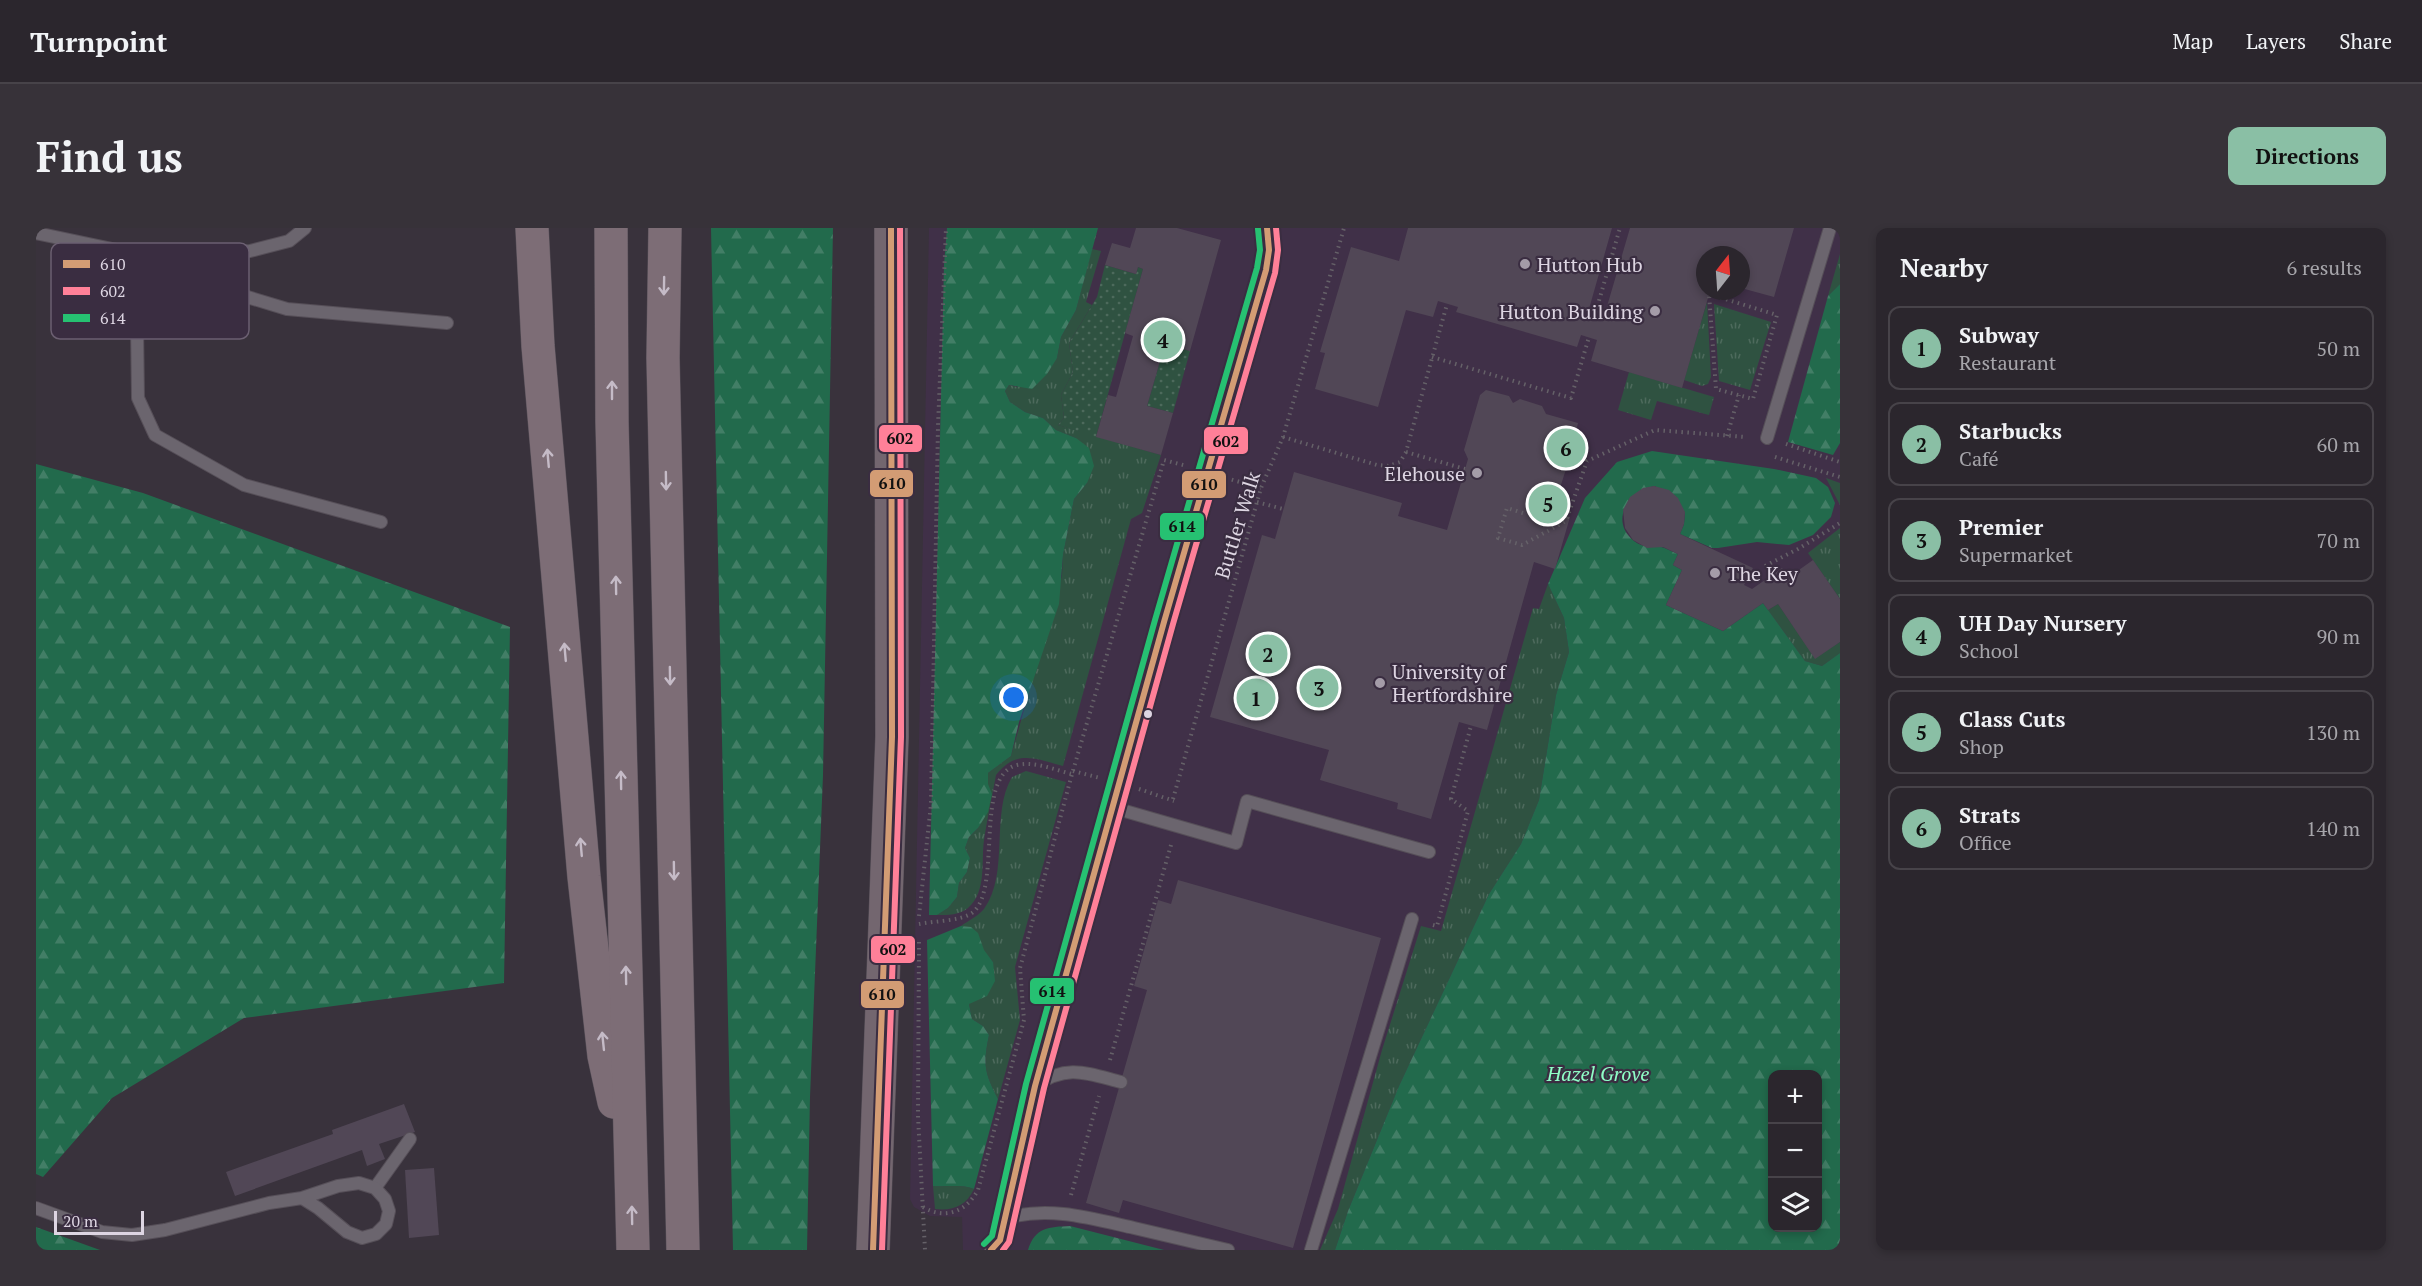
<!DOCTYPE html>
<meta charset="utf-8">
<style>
body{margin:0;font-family:"PT Serif",serif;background:#373239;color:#f1f3f6}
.controls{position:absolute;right:18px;bottom:18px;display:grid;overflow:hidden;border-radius:12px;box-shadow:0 3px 9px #0003}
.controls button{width:54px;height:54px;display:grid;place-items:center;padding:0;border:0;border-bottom:2px solid #474349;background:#2b262d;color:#f1f3f6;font:30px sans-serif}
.compass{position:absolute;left:1660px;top:18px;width:54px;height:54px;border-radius:50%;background:#2b262d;box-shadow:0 3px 9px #0003;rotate:17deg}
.scale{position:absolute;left:18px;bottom:15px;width:90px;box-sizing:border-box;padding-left:6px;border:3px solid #ddd5e2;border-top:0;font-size:16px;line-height:21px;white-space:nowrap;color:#ddd5e2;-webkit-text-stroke:4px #3a2d41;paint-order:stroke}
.you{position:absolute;left:978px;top:470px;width:21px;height:21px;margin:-15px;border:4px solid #fff;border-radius:50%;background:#1a73e8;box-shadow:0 0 0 9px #1a73e833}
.badge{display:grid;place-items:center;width:39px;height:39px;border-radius:50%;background:#8abfa5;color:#111;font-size:20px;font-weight:700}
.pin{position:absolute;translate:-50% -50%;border:3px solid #fff;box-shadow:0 2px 6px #0006}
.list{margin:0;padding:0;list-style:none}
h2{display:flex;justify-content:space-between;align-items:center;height:78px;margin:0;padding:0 24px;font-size:26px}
h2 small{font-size:20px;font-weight:400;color:#a6a5aa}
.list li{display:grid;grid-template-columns:39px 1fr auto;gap:18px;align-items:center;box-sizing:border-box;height:84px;margin:0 12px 12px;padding:0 12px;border:2px solid #474349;border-radius:12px}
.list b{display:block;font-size:22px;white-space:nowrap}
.list p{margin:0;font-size:20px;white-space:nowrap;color:#a6a5aa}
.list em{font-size:20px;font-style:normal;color:#a6a5aa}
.icon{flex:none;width:33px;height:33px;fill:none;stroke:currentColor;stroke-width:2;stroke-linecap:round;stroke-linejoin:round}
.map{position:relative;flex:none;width:1804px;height:1022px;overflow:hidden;border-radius:12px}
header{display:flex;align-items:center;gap:36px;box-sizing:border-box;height:84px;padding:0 30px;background:#2b262d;border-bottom:2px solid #474349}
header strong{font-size:28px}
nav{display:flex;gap:33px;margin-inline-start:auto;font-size:21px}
.intro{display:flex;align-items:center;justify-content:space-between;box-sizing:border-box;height:144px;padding:0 36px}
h1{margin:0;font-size:42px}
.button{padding:15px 27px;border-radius:12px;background:#8abfa5;color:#111;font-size:21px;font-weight:700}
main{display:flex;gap:36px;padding:0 36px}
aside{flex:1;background:#2b262d;border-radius:12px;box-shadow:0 3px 9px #0003}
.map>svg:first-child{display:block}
.built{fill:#403048;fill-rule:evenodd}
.grass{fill:url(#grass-tufts)}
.forest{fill:url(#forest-firs);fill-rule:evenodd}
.park{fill:url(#park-dots)}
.building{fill:#514756}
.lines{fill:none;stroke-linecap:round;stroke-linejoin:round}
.lane-casing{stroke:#564f58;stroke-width:14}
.primary-casing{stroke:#564f58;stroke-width:34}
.highway-casing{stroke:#564f58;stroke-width:34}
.path{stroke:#656168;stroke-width:4;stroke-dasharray:1.5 4.5;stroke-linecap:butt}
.lane{stroke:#6b656e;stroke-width:12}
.primary{stroke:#73666f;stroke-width:33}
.highway{stroke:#7d6d76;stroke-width:33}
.bus-1-casing{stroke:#3a2d41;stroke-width:10}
.bus-2-casing{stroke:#3a2d41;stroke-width:10}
.bus-3-casing{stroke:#3a2d41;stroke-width:10}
.bus-1{stroke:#d39c74;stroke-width:6}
.bus-2{stroke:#ff8098;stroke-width:6}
.bus-3{stroke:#26c172;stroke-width:6}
.oneway{stroke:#c5bbc7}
.poi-dot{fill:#a49ca8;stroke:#3a2d41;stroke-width:2}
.bus-dot{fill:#ddd5e2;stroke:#3a2d41;stroke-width:2}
.labels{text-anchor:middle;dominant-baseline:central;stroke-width:4.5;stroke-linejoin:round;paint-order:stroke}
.poi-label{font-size:20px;fill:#ddd5e2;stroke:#3a2d41;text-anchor:start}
.street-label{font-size:20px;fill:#ddd5e2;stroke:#3a2d41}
.park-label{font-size:20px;font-style:italic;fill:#8ffec7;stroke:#3a2d41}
.key{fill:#3a2d41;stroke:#6b5f71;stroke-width:1.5}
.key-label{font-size:16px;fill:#ddd5e2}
.line-badge{stroke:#3a2d41;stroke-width:2}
.pale-badge-label{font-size:16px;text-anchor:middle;font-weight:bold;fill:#111}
</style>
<header>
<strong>Turnpoint</strong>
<nav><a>Map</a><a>Layers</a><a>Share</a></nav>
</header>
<div class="intro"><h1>Find us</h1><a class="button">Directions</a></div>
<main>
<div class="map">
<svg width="1804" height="1022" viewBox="0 0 1804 1022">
<defs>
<pattern id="grass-tufts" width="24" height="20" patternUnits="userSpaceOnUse" patternTransform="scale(1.5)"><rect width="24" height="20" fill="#2f5241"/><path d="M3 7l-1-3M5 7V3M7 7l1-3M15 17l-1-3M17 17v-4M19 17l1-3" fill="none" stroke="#4d6a5c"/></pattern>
<pattern id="forest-firs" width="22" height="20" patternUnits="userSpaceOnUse" patternTransform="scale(1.5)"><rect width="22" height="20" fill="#226a4c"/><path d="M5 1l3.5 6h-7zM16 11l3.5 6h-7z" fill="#427e66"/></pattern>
<pattern id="park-dots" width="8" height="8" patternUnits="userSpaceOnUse" patternTransform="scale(1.5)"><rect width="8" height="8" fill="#2f5241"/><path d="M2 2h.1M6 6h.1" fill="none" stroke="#4d6a5c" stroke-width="1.8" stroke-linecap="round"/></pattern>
</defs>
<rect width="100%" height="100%" fill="#39323c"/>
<path class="built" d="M893 0H1804V1022H927L926 989 894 988 878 979 874 971ZM1669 27H1705V63H1669ZM1736 846H1782V1000H1736Z"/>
<g class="grass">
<path d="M1056 21 1065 23 1050 74 1056 77 1033 115 1037 144 1025 167 1028 190 1022 197 1125 227 1106 285 1095 291 1027 538C1000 531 980 521 960 547 956 569 951 591 948 612 945 633 951 664 932 680 924 687 911 687 901 687L912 680 921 669 923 655 931 644 934 630 929 620 933 609 942 600 952 556V545L975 528 1026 348 1027 327 1038 271 1051 255 1040 210 1020 202 1007 190 989 184 974 174 969 163 973 157 981 159 1021 130 1025 109 1040 82Z"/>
<path d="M1804 26V56L1792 68Z"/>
<path d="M1671 74 1675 149 1672 156 1666 158 1648 152Z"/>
<path d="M1678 76 1735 94 1714 162 1683 153Z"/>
<path d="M1593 144 1678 169 1673 187 1621 173 1615 192 1582 182Z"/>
<path d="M1790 250 1804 255V277Z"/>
<path d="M1804 300V371L1772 325Z"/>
<path d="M1512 356 1528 390 1533 424 1520 467 1503 572 1485 616 1453 666 1363 858 1312 983 1299 1022H1284L1302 981 1346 822 1385 698 1405 703 1497 380 1503 381Z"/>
<path d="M1742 376 1779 430 1804 414V425L1786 438 1769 433 1732 382Z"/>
<path d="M990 543 1030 554 979 739 984 792 962 871C948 844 947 837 953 807L947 798 936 791 933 776 957 734C954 730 950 726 947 722 940 708 944 700 925 698 932 693 942 688 948 681 974 645 954 586 976 549Z"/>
<path d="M897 958C910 959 927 956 938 961 930 978 917 983 899 981Z"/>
</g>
<g class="forest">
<path d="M675 0H797L787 547 774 869 771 1022H697Z"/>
<path d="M911 0H1062L1040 82 1025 109 1021 130 1011 146 996 161 973 157 969 163 974 174 989 184 1007 190 1020 202 1040 210 1053 220 1058 238 1051 255 1038 271 1027 327 1023 376 983 494 975 528 952 545V556L956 566 952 584 942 600 933 609 929 620 934 630 931 644 923 655 921 669 912 680 901 687H893L908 37Z"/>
<path d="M1804 56V215L1797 227 1752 214 1792 68Z"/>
<path d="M1616 223 1738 241 1780 250 1792 259 1799 275 1795 289 1777 307 1753 317 1721 314 1682 320H1676L1644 306 1648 296 1649 284 1619 258C1592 263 1573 293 1598 313 1607 320 1614 318 1625 319 1630 320 1637 324 1642 326L1637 337 1646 342 1630 377 1687 403 1727 375 1769 433 1786 438 1804 425V1022H1299L1312 983 1363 858 1453 666 1485 616 1503 572 1520 467 1533 424 1528 390 1512 356 1549 270 1581 234ZM1736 846H1782V1000H1736Z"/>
<path d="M0 236 107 265 474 399 468 755 208 790 76 870 7 949 0 946Z"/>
<path d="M925 698 935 699 942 705 948 722 957 734 959 753 951 768 933 776 936 791 947 798 953 807C947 837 948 844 962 871L938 961C927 956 910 959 897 958L891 712Z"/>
<path d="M1034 998 1128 1022H992C999 999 1013 999 1034 998Z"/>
<path d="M0 999 64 1022H0Z"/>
</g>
<g class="park">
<path d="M1069 37 1100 46 1102 39 1107 41 1060 209 1022 197 1028 190 1025 167 1037 144 1033 115 1061 69Z"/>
<path d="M1129 116 1154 123 1137 185 1111 178Z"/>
</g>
<g class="building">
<path d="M1100 0H1141L1185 12 1154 123 1129 116 1111 178 1137 185 1125 227 1060 209 1072 167 1080 169 1097 108 1089 105 1107 41 1102 39 1100 46 1069 37 1076 15 1094 20Z"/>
<path d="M1372 0H1576L1551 88 1567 92 1594 0H1758L1738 69 1705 60V27H1669V63H1674L1646 160 1555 133 1561 112 1545 107 1541 119 1420 84 1422 79 1402 73 1397 89 1370 82 1342 179 1279 161 1289 125 1284 124 1315 19 1363 33Z"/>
<path d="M1450 162 1473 168 1477 175 1484 171 1506 178 1510 186 1542 195 1539 207 1545 213 1539 231 1532 235 1523 263 1529 268 1523 286 1534 289 1519 341 1498 334 1451 502 1423 494 1395 591 1361 581 1362 575 1284 552 1293 522 1174 489 1226 307 1239 311 1258 244 1366 275 1362 288 1411 302 1432 231 1428 222 1444 167Z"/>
<path d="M1618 258 1633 262 1642 270 1649 284 1648 296 1644 306 1717 340 1708 357 1716 361 1746 340 1753 349 1777 332 1804 371V414L1779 431 1742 376 1732 382 1727 375 1687 403 1630 377 1646 342 1637 337 1642 326 1627 319 1611 320 1597 312 1589 300 1587 282 1594 269 1607 260Z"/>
<path d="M1142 652 1345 710 1257 1020 1087 972 1083 985 1050 975 1111 762 1098 758 1122 672 1135 676Z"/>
<path d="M368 876 379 904 343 916 349 931 331 938 326 922 199 968 190 944 297 906 296 902Z"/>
<path d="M398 940 403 1007 373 1010 369 942Z"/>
</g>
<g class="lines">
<defs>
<g id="lane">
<path d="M0 5 100 26 214 23 253 13 269 0"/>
<path d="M100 26 102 170 119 207 208 257 345 294"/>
<path d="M100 26 132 45 251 81 411 95"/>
<path d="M1731 210 1794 0"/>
<path d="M1075 579 1200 615 1211 573 1393 624"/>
<path d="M999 858C1031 836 1050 845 1085 854"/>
<path d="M339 960 374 911"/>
<path d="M0 980 66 1004 96 1007 129 1002 233 975 266 970 302 958 323 955 339 960 349 971 353 983 350 996 340 1006 326 1010 311 1004 282 980 266 970"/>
<path d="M970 990C1014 978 1054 990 1098 1000 1129 1007 1161 1015 1192 1022"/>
<path d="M955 1022 964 1012 999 858 1128 394 1230 42 1233 22 1231 0"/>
<path d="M1275 1022 1376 691"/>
</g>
<path id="primary" d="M837 1022 856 509 855 0"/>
<g id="highway">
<path d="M496 0 502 118 548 649 568 828 578 874"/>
<path d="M575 0 576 194 597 1022"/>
<path d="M629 0 627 130 647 1022"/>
</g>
</defs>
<use href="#lane" class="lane-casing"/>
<use href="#primary" class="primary-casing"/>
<use href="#highway" class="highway-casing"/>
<g class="path">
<path d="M1673 66 1741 87 1717 171 1680 161Z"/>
<path d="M1558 90 1584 0"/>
<path d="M1396 129 1535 170 1553 109"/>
<path d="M1691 208 1703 167"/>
<path d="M1247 209 1341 237 1353 238 1364 234 1370 224 1411 76"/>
<path d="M1750 216 1804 234"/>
<path d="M1370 224 1429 241"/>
<path d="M1739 229 1804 249"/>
<path d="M1190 250 1225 260"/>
<path d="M1221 274 1247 281"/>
<path d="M1487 285 1471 280 1462 310 1486 317 1530 293 1551 233 1619 202 1710 209"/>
<path d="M1729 338 1762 321 1804 295"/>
<path d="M1037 543 1064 550"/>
<path d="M1103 561 1138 573"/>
<path d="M1137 571 1225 260 1247 209 1308 0"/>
<path d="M883 688 895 576 902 198 910 0"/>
<path d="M883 696C898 693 925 693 936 685 967 662 937 548 981 537 999 533 1019 542 1036 546"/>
<path d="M1397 697 1401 698 1432 583 1415 571 1435 498"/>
<path d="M883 714 882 888 889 1022"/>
<path d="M1074 832 1135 617"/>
<path d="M1035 967 1063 868"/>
<path d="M887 979C909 992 930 984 942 962L988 792 984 740 1036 546 1128 232 1151 238"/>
</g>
<use href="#lane" class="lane"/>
<use href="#primary" class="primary"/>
<use href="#highway" class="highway"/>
<defs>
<g id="bus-1">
<path d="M837 1022 856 509 855 0"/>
<path d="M955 1022 964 1012 999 858 1128 394 1230 42 1233 22 1231 0"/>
</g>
<g id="bus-2">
<path d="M846 1022 865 509 864 0"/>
<path d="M967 1022 973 1014 1008 860 1137 396 1239 45 1242 22 1240 0"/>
</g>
<path id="bus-3" d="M948 1016 956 1008 990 856 1119 392 1221 40 1224 22 1222 1"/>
</defs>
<use href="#bus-1" class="bus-1-casing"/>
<use href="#bus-2" class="bus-2-casing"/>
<use href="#bus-3" class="bus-3-casing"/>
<use href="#bus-1" class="bus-1"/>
<use href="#bus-2" class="bus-2"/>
<use href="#bus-3" class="bus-3"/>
</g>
<defs><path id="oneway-shaft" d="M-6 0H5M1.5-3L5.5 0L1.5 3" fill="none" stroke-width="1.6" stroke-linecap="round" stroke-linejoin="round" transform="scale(1.5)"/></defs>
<g class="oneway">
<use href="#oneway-shaft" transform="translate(628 58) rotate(91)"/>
<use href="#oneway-shaft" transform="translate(576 162) rotate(-90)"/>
<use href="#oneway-shaft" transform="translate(512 230) rotate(-95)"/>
<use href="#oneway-shaft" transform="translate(630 253) rotate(89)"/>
<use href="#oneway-shaft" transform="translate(580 357) rotate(-91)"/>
<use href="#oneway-shaft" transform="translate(529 424) rotate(-95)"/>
<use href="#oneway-shaft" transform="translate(634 448) rotate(89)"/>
<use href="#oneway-shaft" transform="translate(585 552) rotate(-91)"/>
<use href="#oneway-shaft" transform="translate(545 619) rotate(-95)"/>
<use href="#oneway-shaft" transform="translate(638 643) rotate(89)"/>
<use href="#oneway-shaft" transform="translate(590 747) rotate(-91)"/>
<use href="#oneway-shaft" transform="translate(567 813) rotate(-96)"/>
<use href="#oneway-shaft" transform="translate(596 987) rotate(-91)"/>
</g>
<g class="poi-dot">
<circle cx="1489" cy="36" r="6"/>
<circle cx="1619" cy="83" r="6"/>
<circle cx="1441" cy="245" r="6"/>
<circle cx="1679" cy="345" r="6"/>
<circle cx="1344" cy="455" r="6"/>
</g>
<circle class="bus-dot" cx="1112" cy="486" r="5"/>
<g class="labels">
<g class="poi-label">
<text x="1501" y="36">Hutton Hub</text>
<text x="1607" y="83" text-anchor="end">Hutton Building</text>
<text x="1429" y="245" text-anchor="end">Elehouse</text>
<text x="1691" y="345">The Key</text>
<text x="1356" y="443">University of<tspan x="1356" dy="23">Hertfordshire</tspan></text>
</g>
<g class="street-label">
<text transform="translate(1201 297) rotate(-73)">Buttler Walk</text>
</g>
<g class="park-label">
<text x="1562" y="845">Hazel Grove</text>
</g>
</g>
<rect x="15" y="15" width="198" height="96" rx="9" class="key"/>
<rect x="27" y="32" width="27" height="8" fill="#d39c74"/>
<rect x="27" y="59" width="27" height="8" fill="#ff8098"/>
<rect x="27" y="86" width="27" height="8" fill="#26c172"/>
<g class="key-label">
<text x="64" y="42">610</text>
<text x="64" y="69">602</text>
<text x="64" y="96">614</text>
</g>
<g class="line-badge">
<rect x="842" y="196" width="45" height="29" rx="6" fill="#ff8098"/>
<rect x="1167" y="198" width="46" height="29" rx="6" fill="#ff8098"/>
<rect x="833" y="241" width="45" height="29" rx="6" fill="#d39c74"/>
<rect x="1145" y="242" width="46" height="29" rx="6" fill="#d39c74"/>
<rect x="1123" y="284" width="46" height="29" rx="6" fill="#26c172"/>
<rect x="834" y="707" width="46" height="29" rx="6" fill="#ff8098"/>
<rect x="993" y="749" width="46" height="28" rx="6" fill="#26c172"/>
<rect x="824" y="752" width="45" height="29" rx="6" fill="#d39c74"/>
</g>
<g class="pale-badge-label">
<text x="864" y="216">602</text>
<text x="1190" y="219">602</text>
<text x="856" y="261">610</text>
<text x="1168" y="262">610</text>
<text x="1146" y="304">614</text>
<text x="857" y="727">602</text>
<text x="1016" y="769">614</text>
<text x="846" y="772">610</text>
</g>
</svg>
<div class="controls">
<button>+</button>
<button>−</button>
<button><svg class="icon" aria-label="layers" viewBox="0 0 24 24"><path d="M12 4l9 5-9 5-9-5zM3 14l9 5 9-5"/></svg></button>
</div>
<svg class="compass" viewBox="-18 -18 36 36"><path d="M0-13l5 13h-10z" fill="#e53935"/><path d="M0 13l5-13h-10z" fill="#a6a5aa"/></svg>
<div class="scale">20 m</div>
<div class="you"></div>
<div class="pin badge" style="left:1220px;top:470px">1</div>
<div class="pin badge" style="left:1232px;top:426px">2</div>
<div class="pin badge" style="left:1283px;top:460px">3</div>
<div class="pin badge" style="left:1127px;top:112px">4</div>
<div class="pin badge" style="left:1512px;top:276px">5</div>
<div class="pin badge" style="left:1530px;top:220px">6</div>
</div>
<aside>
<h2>Nearby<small>6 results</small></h2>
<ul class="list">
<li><span class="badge">1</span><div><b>Subway</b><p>Restaurant</p></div><em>50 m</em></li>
<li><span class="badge">2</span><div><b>Starbucks</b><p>Café</p></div><em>60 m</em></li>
<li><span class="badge">3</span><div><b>Premier</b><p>Supermarket</p></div><em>70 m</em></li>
<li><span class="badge">4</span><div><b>UH Day Nursery</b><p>School</p></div><em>90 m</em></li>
<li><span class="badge">5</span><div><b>Class Cuts</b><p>Shop</p></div><em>130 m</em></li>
<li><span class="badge">6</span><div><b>Strats</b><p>Office</p></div><em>140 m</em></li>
</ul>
</aside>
</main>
